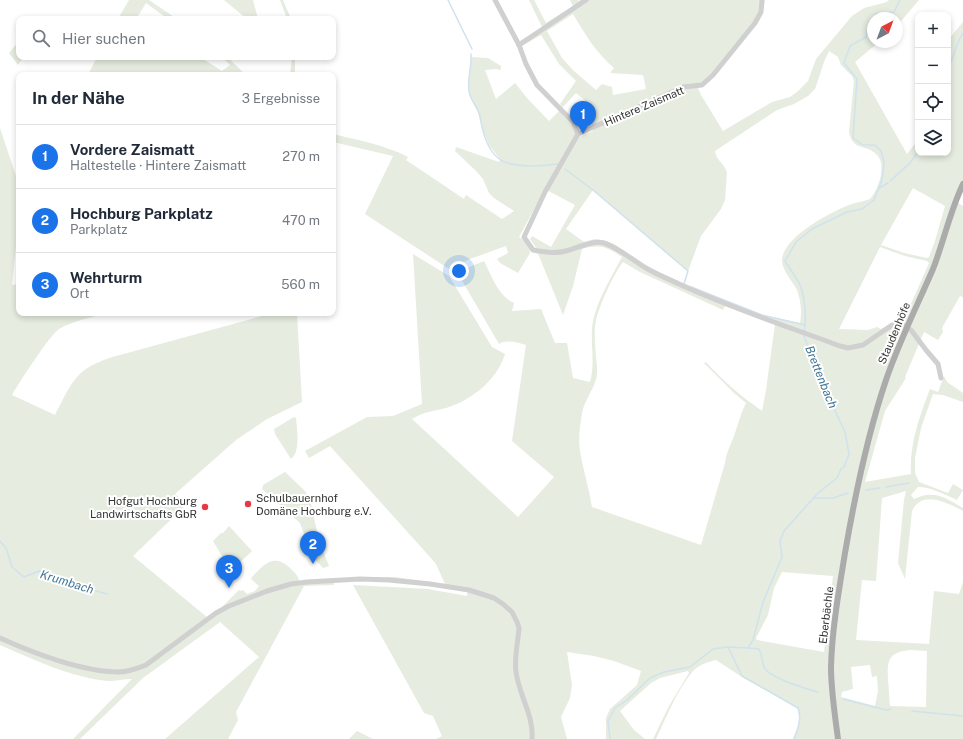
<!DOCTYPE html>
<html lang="de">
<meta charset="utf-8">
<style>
body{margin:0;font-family:"Public Sans",sans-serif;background:#f2f2f3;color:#1f2937}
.controls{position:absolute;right:12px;top:12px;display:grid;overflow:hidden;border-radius:8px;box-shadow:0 2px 6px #0003}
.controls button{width:36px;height:36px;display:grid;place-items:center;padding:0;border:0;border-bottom:1px solid #e0e1e3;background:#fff;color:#1f2937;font:20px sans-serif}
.compass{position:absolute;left:867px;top:12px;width:36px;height:36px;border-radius:50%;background:#fff;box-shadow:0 2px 6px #0003;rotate:41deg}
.you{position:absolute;left:459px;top:271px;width:14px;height:14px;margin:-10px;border:3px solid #fff;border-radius:50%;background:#1a73e8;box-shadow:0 0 0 6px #1a73e833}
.badge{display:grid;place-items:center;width:26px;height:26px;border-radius:50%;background:#1a73e8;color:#fff;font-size:13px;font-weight:700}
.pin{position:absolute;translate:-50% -33px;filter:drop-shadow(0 1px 2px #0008)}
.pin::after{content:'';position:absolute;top:21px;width:14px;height:12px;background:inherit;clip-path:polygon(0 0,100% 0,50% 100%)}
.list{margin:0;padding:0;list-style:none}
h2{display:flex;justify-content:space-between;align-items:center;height:52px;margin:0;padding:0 16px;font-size:17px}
h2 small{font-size:13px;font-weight:400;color:#747a83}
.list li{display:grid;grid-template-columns:26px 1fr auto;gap:12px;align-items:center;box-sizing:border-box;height:64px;padding:0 16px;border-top:1px solid #e0e1e3}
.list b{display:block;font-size:15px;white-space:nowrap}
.list p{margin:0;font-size:13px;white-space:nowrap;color:#747a83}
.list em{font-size:13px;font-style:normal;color:#747a83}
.icon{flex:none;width:22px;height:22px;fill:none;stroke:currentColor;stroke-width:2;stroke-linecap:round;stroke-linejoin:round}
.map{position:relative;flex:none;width:963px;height:739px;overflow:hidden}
.search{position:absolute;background:#fff;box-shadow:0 2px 6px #0003;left:16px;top:16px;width:320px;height:44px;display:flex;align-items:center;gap:10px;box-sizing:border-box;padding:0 14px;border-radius:8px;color:#747a83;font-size:15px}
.panel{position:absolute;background:#fff;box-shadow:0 2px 6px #0003;left:16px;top:72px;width:320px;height:244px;border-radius:8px}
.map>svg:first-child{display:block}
.green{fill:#e6ecdf;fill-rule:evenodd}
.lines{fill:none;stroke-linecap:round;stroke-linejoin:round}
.stream{stroke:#cfe2ee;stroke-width:1.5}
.minor{stroke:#d0d0d0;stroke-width:5}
.major{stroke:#ababab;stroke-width:6}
.poi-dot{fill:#e63946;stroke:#fff;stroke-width:1.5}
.labels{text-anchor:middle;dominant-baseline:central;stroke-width:4;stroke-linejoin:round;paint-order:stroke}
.street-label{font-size:11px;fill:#333;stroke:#fff}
.poi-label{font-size:11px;fill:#333;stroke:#fff;text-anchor:start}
.water-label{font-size:12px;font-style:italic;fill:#3f7597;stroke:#fff}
</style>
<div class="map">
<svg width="963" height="739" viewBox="0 0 963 739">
<rect width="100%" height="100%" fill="#fff"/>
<g class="green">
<path d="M129 0H149L177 19H168L146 3 138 16 142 19H118Z"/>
<path d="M224 0H253L258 19H247Z"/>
<path d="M280 0H283L291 19H287Z"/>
<path d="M529 0H534L546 23 573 6 570 0H578L579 1 580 0H765L763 9 728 60 698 88 701 95 723 131 772 102 790 97 797 92 808 81 816 59 852 16 864 8 887 2 889 0H919L897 26V18H873V42H879L855 62 907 154 918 140V153H948V40L963 22V192L958 203 963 206V297L960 296 942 328 943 332 938 340 924 332 905 377 906 378 885 411 865 482 911 474C909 445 920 415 930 389L938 392 944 376 947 382 963 393V402L943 395 933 394 921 428 915 458V473L919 482 948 493 953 484 963 490 957 500C945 495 932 487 918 487L911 495 914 499C934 489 946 498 963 508V511C948 503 922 489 912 511L905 579 898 563 904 500 906 491 882 498 876 581 862 580 856 640 929 644 934 591 959 594 963 582V739H793C797 729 802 719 797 708L742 677 716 660C708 662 698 665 693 671 677 690 667 716 656 739H653L669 706 689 673 688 671 660 678 651 683 620 711 634 730 645 739H606V718L610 709 637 685 641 671 614 661 594 656 567 652 572 685 570 698 561 717 567 739H436L442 736 433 716 424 713 353 585 428 589 467 596V591C423 584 378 579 334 582V585L304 586 236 712 238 720 228 739H165L259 657 220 622 143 678 80 739H73L132 679C124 679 116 681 108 681 73 678 32 659 0 645V128L18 182H19V218L12 285 19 284V313H108C93 317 72 321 59 329 49 336 19 383 12 395L55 415C63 400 71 379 86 369 93 364 102 361 109 358L273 313H297L302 402 267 419 236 440 175 494 187 504 133 556 208 618 220 609 239 590 241 591 243 590 247 594 255 591 259 586 251 579 252 577C264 564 274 553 290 568 294 572 299 576 299 581L361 577H395L445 584 436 564 430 557 330 446 309 458 305 451 367 417 393 416 422 404 413 254 449 276 492 347 505 354C497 381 468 403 442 409 430 412 423 412 412 419L518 517 554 477 512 441 526 345C518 343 507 339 499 344L457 272 484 261C491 275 499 297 514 303L512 311 541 309 555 343H567L573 378 590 382C595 365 591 347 592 329 594 305 611 278 622 257 607 247 600 244 582 249L573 286 563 315 535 246 530 239 532 236 551 247 575 205 545 189 519 237C524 240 530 246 530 253L518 273 500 263 497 259 508 253 506 246 470 259 449 269 365 214 393 156 333 142V134C358 140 385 145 408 157L406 160 464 199 466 195 502 219 514 211 494 198 489 193 483 179 476 171 455 151 456 147 499 162 500 159 489 145 482 129 478 112 470 97 469 85 471 57 488 58 501 66V70L495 69 485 70 496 99 515 83 527 98 549 121 559 111 571 124 579 137 593 131 588 103 576 93 562 108 560 104 576 81 559 64 541 35 522 46 520 41 542 27ZM573 14C585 34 596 53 614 68L610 73 643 75 646 89 613 95 612 87 602 84 596 90 574 71 562 58 547 31ZM829 51 838 57 841 65 852 76 854 81 849 132C853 151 864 144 875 153 888 163 879 189 870 199 863 202 856 202 849 205 831 212 774 241 783 266 786 275 793 282 797 290 801 301 802 312 800 323L762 315 681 282 643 265 614 244 606 241 595 239 584 242 566 229 593 190 688 271 701 236 721 209 725 200 727 172C724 163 717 162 715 151L777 110 794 104 808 96 815 89 824 62ZM913 188 945 206 935 241 929 257 927 258 904 253 881 245ZM880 247 905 256 927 261 929 263 903 322 890 324 881 329 877 327 868 330 839 329ZM623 262 640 272 723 310 725 306 775 324 766 390 762 411C741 396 723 381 706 362L704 363 734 393 746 403C741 413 739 422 735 433 732 443 726 452 725 463L701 545 592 507C589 488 583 470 580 451 578 438 580 426 582 414 584 398 599 385 597 368 596 353 593 335 596 320 600 304 613 275 623 262ZM782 572 833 576 824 652 757 640 756 638 768 615 774 588ZM910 650 927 651 926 707 890 706C889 697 889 689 888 680 887 661 888 652 910 650ZM870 665 872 677 877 676 878 691 875 706 841 697 842 692 853 689 851 667Z"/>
<path d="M19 41V57H24L18 65 9 53Z"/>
<path d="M97 57H200L222 71 230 65 222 57H227L246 75H88Z"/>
<path d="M292 57H295V75H290Z"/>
<path d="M294 417 296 418C297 430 301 451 291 459L275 434 274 429Z"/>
<path d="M285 472 304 490 309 497 311 504 319 541 329 566 323 568 313 557 300 523 262 489 263 485Z"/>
<path d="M229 526 252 551 231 571 213 541 221 533H223Z"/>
<path d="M357 731 373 739H349Z"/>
</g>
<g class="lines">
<g class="stream">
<path d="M448 0 472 49"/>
<path d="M471 54C472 66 467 79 469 91 470 100 478 107 480 116 482 130 486 148 498 158 511 169 542 166 558 164"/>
<path d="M948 70 959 40 963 33"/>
<path d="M565 169 593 190 688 271 684 284"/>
<path d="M890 181 910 163 918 152"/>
<path d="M879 188 888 183"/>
<path d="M691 287 762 315 805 325"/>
<path d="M886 487 909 483"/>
<path d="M866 490 880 488"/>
<path d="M815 498H833L848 493"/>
<path d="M0 541 6 548 12 567 24 577 39 571 75 585 107 594"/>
<path d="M728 647 742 676 798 708C802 718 798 729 794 739"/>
<path d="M748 648 759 649C762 655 762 662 764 667 769 678 807 689 818 692"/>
<path d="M843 699 886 710 891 709"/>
<path d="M912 711 963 716"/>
<path d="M610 739 608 721 615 708 627 700 650 678 664 672 690 667 713 649 728 647 748 648 753 640 763 602 782 557 780 541 784 531 818 493 837 478 841 469 844 467 849 454 845 432 829 398 804 336C806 320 806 300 800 285 796 277 790 269 785 261L796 242 812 229 847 212 862 209 874 200 882 180 884 162 881 151 875 145H863L853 138 857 79 844 63 850 46 866 37 869 22 876 14 894 12 900 0"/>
</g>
<g class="minor">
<path d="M495 0 519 45 526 64 537 85 573 122 578 134"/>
<path d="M519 45 586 0"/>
<path d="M578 134 545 192 524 237 533 250C544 252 555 254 566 251 578 248 592 240 604 243 617 247 634 261 646 268 656 274 668 279 679 284 731 308 786 326 840 346L848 348 863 345 892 325H903L911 330 926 350 938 364 941 378"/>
<path d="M578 134 683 87 702 85 713 75 755 23 761 12 762 0"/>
<path d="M0 638C33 653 83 672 119 672 129 672 138 668 146 665L216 613 229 606 267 591 291 584 307 582 360 579 389 580 430 584 469 590 494 598 503 604 512 612 517 622 519 628C518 642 514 658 516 672 519 695 534 716 532 739"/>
</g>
<path class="major" d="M838 739C835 715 831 691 831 667 832 629 839 590 845 553 855 495 867 436 886 380 899 342 917 306 933 269 944 241 950 211 963 184"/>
</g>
<g class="poi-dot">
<circle cx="248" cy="504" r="4"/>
<circle cx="205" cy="507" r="4"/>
</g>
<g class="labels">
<g class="street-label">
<text transform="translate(644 106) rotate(-23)">Hintere Zaismatt</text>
<text transform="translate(894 333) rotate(-67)">Staudenhöfe</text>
<text transform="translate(826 615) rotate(-83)">Eberbächle</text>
</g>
<g class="poi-label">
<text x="256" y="498">Schulbauernhof<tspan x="256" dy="13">Domäne Hochburg e.V.</tspan></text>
<text x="197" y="501" text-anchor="end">Hofgut Hochburg<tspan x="197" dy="13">Landwirtschafts GbR</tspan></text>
</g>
<g class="water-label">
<text transform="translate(821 377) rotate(68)">Brettenbach</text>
<text transform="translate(67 582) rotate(17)">Krumbach</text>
</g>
</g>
</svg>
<div class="controls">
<button>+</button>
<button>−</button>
<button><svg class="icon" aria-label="locate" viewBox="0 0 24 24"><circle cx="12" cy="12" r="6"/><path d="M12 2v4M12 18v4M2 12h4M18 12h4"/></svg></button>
<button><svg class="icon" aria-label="layers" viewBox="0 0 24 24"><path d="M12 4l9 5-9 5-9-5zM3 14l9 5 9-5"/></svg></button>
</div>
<svg class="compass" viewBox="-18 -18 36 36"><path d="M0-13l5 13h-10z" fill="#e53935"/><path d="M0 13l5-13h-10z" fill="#747a83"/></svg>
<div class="you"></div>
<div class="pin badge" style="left:583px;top:134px">1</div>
<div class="pin badge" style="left:313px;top:564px">2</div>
<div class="pin badge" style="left:229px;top:588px">3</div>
<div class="search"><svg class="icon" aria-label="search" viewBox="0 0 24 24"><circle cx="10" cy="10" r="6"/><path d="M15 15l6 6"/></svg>Hier suchen</div>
<section class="panel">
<h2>In der Nähe<small>3 Ergebnisse</small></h2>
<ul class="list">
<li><span class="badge">1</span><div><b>Vordere Zaismatt</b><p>Haltestelle · Hintere Zaismatt</p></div><em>270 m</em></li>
<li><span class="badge">2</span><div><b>Hochburg Parkplatz</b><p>Parkplatz</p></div><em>470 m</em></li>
<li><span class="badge">3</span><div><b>Wehrturm</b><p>Ort</p></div><em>560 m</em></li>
</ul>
</section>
</div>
